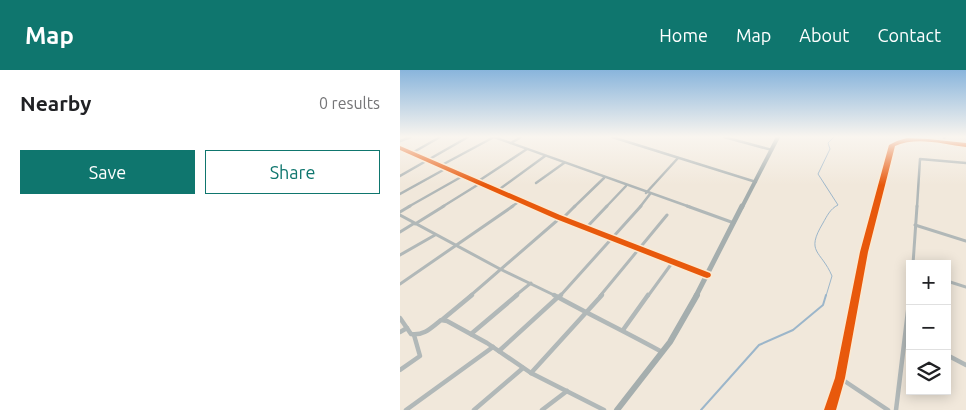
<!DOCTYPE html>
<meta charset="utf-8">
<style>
body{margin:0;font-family:Ubuntu,sans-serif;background:#f6f6f6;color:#202124}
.controls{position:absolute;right:15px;bottom:15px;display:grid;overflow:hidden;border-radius:0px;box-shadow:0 2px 12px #0003}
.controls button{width:45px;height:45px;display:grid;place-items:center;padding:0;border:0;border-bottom:1px solid #e0e0e0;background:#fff;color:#202124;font:25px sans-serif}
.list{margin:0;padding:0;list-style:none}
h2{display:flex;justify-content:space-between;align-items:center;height:65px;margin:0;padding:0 20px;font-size:21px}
h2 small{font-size:16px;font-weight:400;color:#757577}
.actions{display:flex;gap:10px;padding:15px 20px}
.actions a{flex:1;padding:11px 0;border:1px solid #0f766e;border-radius:0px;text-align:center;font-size:18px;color:#0f766e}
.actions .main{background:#0f766e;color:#fff}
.icon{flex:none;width:28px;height:28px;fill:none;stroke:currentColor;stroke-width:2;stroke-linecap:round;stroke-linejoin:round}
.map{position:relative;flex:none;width:566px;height:340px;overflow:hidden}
header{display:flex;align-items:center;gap:30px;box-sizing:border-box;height:70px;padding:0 25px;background:#0f766e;color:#fff}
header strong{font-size:24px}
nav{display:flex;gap:28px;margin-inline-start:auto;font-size:18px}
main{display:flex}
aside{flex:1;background:#fff}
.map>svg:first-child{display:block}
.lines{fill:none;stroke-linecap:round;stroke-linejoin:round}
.stream-far1{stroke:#9cb6ca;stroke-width:1}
.stream{stroke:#9cb6ca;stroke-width:2}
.street-far2{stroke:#b1b8b8;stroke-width:2.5}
.street-far1{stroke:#b1b8b8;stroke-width:3}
.street{stroke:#b1b8b8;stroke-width:4.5}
.secondary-far2{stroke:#a5aeae;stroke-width:4}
.secondary-far1{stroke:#a5aeae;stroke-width:5}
.secondary{stroke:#a5aeae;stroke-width:6}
.cycleway-casing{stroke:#fbe9d1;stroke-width:3}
.cycleway{fill:#e8590c;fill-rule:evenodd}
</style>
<header>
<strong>Map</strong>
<nav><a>Home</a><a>Map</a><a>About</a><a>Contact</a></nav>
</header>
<main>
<aside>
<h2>Nearby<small>0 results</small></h2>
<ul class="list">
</ul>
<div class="actions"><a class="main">Save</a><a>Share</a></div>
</aside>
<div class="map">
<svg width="566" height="340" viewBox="0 0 566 340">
<rect width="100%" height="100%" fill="#f1e8db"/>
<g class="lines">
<path class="stream-far1" d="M426 226 432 206C421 180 405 183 423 153 427 146 430 139 438 135L418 104 430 79 428 73 434 67"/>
<path class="stream" d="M301 340 359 275 393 260 423 235 426 225"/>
<g class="street-far2">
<path d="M212 67 356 112"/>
<path d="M324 67 372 80"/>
<path d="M544 67 545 73"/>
<path d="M0 71 11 67"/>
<path d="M111 73 121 67"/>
<path d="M0 78 136 137"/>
<path d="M12 83 40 67"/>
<path d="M40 96 94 67 290 137"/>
<path d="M0 106 68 67"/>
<path d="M77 112 127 79"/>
<path d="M136 113 164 93"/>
<path d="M97 121 145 86"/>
<path d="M246 123 278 88"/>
<path d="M0 124 45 99"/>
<path d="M8 137 61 107"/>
<path d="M42 137 79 114"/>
<path d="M111 137 120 131"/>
<path d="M174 137 204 108"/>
<path d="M206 137 226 116"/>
<path d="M240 137 250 124"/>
<path d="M476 137 492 75C514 64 542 72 566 75"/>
<path d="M517 137 520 89 566 93"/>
</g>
<g class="street-far1">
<path d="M133 136 307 205"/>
<path d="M287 136 334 153"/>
<path d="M0 142 10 136"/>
<path d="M0 145 100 199 156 226"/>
<path d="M162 149 175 136"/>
<path d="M15 154 44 136"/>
<path d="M515 155 566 171"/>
<path d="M186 158 207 136"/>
<path d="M0 162 13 154"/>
<path d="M0 185 35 165"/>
<path d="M513 194 517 136"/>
<path d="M547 211 566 217"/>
<path d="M0 214 113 136"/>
<path d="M70 226 160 148"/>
<path d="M115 226 131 213"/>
<path d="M160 226 241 136"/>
<path d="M200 226 267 145"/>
<path d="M248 226 272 193"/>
<path d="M456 226 464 182 476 136"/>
<path d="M509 226 510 222"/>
</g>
<g class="street">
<path d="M154 225C190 245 226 262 262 282"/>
<path d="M159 227 161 225"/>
<path d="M0 248 11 264C24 266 32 257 41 250L47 251 87 273 131 303 204 340"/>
<path d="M43 249 72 225"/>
<path d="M223 260 248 225"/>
<path d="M0 262 7 258"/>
<path d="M71 264 117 225"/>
<path d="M99 281 158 227"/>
<path d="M547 285 566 295"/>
<path d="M0 300 20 286 14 265"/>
<path d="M131 303 202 225"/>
<path d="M440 308 488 340"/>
<path d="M6 340 93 277"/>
<path d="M74 340 123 298"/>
<path d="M142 340 167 321"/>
<path d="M430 340 440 308 456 225"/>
<path d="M496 340 510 225"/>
</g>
<path class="secondary-far2" d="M342 137 378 67"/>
<path class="secondary-far1" d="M296 226 342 136"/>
<path class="secondary" d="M217 340 270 272 297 225"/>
<defs>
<g id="cycleway">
<path d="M507 68 528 69 566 73V77C544 74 516 66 495 76L468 182 445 308 436 340H424L435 308 460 182 489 75 497 71Z"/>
<path d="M0 76 160 145 310 203 311 205 310 207 307 208 304 207 156 149 0 80Z"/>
</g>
</defs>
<use href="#cycleway" class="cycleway-casing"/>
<use href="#cycleway" class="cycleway"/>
</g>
<linearGradient id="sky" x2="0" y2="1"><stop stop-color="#89b5dc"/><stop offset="0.58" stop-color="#f9f5ef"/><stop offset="1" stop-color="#f9f5ef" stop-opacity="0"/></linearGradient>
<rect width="566" height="115" fill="url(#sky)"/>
</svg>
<div class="controls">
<button>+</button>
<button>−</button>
<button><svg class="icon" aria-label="layers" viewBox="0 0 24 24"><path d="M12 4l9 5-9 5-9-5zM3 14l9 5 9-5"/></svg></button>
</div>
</div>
</main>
